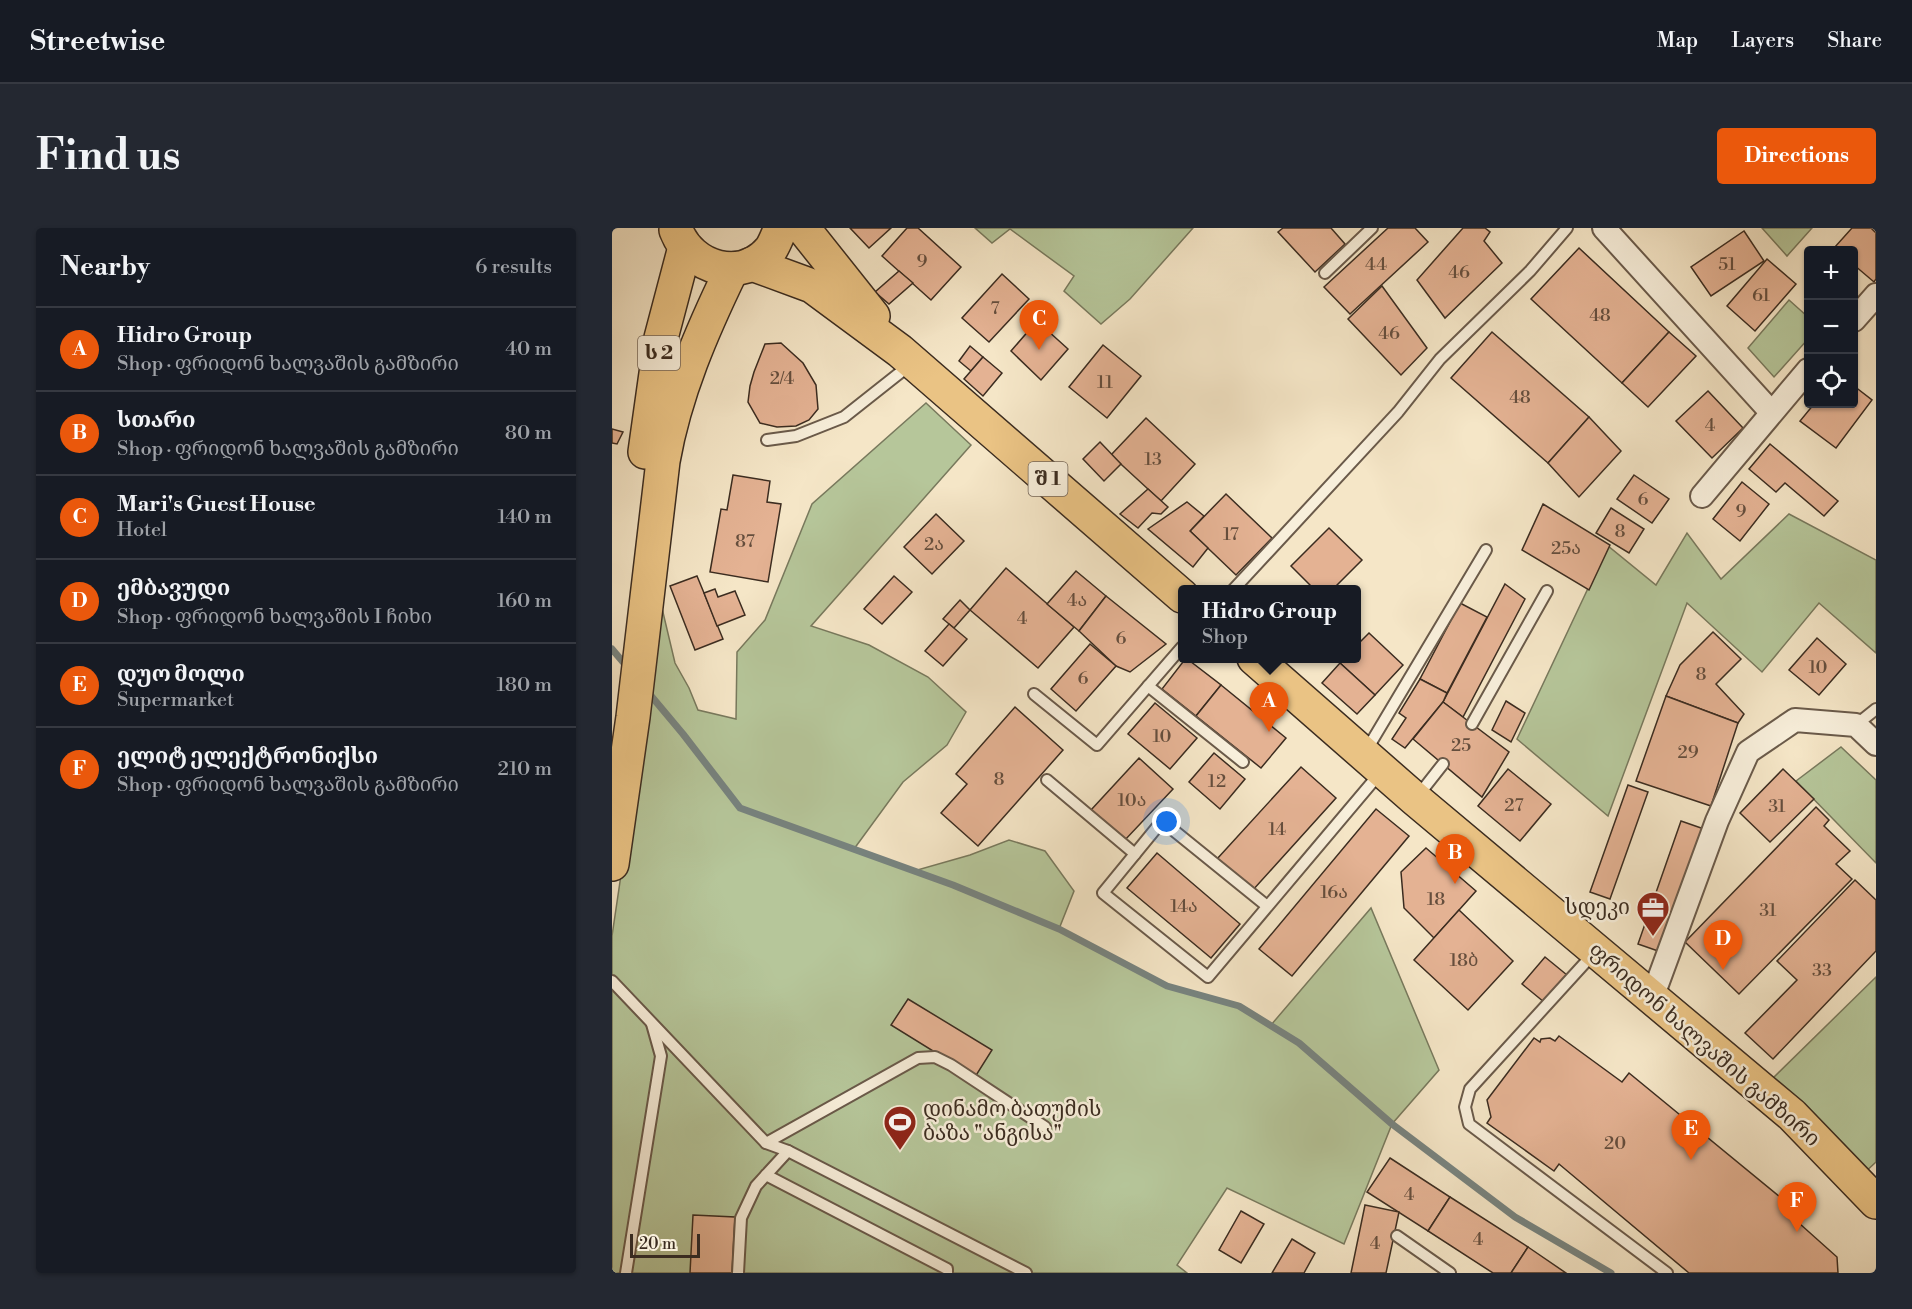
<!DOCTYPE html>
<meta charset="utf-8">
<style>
body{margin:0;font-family:"Libre Bodoni","Noto Serif Georgian",serif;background:#242831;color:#f1f3f6}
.controls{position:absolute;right:18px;top:18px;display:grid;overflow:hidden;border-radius:6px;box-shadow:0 2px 4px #0004}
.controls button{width:54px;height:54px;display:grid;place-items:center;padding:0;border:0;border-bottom:2px solid #363941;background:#171b24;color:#f1f3f6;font:30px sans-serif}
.scale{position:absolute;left:18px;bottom:15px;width:70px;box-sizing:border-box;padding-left:6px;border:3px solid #3b2c20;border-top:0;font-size:16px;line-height:21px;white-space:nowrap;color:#3b2c20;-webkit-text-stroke:4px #f8efdb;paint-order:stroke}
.you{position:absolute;left:555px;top:594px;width:21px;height:21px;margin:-15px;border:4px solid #fff;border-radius:50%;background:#1a73e8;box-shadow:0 0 0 9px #1a73e833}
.badge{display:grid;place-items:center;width:39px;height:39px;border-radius:50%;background:#ea580c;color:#fff;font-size:20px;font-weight:700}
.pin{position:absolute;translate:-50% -50px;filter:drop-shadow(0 2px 3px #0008)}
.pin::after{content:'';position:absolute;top:32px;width:21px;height:18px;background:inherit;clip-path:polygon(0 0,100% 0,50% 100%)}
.popup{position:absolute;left:566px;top:357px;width:183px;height:78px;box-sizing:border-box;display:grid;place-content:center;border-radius:6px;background:#171b24;filter:drop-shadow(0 2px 4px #0005);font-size:20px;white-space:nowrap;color:#9ea1a6}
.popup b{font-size:22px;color:#f1f3f6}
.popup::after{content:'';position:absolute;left:50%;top:100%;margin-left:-12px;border:12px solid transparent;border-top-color:#171b24}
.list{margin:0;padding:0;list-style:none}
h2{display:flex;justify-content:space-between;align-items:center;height:78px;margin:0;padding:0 24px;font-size:26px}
h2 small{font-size:20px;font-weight:400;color:#9ea1a6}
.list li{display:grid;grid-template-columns:39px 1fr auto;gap:18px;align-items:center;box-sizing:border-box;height:84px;padding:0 24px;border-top:2px solid #363941}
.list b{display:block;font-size:22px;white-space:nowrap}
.list p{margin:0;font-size:20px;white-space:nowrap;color:#9ea1a6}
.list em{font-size:20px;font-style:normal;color:#9ea1a6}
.icon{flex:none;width:33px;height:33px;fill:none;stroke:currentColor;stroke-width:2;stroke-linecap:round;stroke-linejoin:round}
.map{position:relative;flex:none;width:1264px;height:1045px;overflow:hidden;border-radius:6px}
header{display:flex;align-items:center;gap:36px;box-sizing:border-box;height:84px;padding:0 30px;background:#171b24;border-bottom:2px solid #363941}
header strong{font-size:28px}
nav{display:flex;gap:33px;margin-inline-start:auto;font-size:21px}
.intro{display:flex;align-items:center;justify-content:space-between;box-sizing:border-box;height:144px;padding:0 36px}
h1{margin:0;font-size:42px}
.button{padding:15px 27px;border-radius:6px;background:#ea580c;color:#fff;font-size:21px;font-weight:700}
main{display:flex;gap:36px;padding:0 36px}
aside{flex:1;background:#171b24;border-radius:6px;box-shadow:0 2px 4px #0004}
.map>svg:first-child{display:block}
.green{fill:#b6c69a;stroke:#78795d;stroke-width:1.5}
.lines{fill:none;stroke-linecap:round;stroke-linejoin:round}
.stream{stroke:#77837f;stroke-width:7}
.building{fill:#e4b293;stroke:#3b2c20;stroke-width:1.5}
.lane-casing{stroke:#6a5a4a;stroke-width:14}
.street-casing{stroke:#6a5a4a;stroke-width:26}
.highway-casing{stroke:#3b2c20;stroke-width:36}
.lane{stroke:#f8efdb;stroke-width:10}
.street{stroke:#f8efdb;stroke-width:22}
.highway{stroke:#eac384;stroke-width:33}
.labels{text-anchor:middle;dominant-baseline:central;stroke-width:5;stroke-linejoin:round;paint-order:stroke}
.number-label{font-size:18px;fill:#654e3d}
.shield{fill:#f8efdb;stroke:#746658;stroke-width:1.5}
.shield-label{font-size:20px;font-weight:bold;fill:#3b2c20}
.poi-label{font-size:21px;fill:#3b2c20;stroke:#f8efdb;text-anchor:end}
.street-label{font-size:21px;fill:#3b2c20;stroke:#f8efdb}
</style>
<header>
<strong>Streetwise</strong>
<nav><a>Map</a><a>Layers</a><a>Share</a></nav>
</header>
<div class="intro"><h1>Find us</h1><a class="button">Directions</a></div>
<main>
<aside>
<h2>Nearby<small>6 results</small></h2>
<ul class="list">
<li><span class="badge">A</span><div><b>Hidro Group</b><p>Shop · ფრიდონ ხალვაშის გამზირი</p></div><em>40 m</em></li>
<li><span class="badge">B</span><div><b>სთარი</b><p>Shop · ფრიდონ ხალვაშის გამზირი</p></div><em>80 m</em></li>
<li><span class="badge">C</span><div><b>Mari's Guest House</b><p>Hotel</p></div><em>140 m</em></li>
<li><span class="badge">D</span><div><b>ემბავუდი</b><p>Shop · ფრიდონ ხალვაშის I ჩიხი</p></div><em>160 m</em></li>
<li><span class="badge">E</span><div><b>დუო მოლი</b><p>Supermarket</p></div><em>180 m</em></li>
<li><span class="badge">F</span><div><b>ელიტ ელექტრონიქსი</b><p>Shop · ფრიდონ ხალვაშის გამზირი</p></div><em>210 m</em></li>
</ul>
</aside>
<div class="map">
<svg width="1264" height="1045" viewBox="0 0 1264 1045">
<rect width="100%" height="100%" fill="#f5e6c7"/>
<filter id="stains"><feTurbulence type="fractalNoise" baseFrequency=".00333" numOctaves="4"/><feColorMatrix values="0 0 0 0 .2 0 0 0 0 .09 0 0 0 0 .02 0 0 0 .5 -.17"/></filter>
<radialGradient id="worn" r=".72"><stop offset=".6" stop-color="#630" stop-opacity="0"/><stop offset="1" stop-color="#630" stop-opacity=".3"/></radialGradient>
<g class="green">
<path d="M363 0H581L518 71 489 96 452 63 462 48 398 1 380 15Z"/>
<path d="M1150 0H1200L1175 28Z"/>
<path d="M1177 72 1196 89V111L1162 149 1136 120Z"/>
<path d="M314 175 359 217 199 398 257 417 316 449 354 484 335 517 291 554 242 621 302 643 358 627 397 612 433 623 462 663 447 701 555 758 627 778 659 797 759 680 827 842 780 896 732 1016 615 960 565 1037 575 1045H0V708L49 376 63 435 77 460 86 482 124 491 125 424 153 392 200 276Z"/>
<path d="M1177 286 1264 332V425L1207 375 1150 444 1075 375 996 588 905 511 996 318 1044 357 1075 305 1109 351Z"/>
<path d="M1229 519 1264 552V635L1184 553Z"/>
<path d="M1264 749V934L1250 947 1159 852Z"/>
</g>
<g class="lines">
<g class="stream">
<path d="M0 421 17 441"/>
<path d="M35 463 71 506 128 580 341 657 447 701 555 758 627 778 687 815 780 896 903 989 999 1045"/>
</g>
</g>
<g class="building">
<path d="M238 0H279L257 20Z"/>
<path d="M295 0H306L349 39 319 72 270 28Z"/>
<path d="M671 0H719L733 16 703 44 666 4Z"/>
<path d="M776 0H803L816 14 738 86 712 59Z"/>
<path d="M851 0H873L878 4 872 13 890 35 833 90 805 52Z"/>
<path d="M1240 0H1259L1264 5V51L1262 54 1242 37V22H1225L1222 20Z"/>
<path d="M1132 3 1152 33 1099 68 1079 39Z"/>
<path d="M967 20 1057 104 1010 155 919 71Z"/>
<path d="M1155 31 1184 56 1143 103 1115 78Z"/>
<path d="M287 43 301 55 277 76 263 64Z"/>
<path d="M390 46 417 71 377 114 350 90Z"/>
<path d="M770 58 815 120 789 147 736 91Z"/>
<path d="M425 93 456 121 429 152 399 123Z"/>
<path d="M880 104 977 189 936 235 839 150Z"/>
<path d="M1057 104 1084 128 1036 179 1010 155Z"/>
<path d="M169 115 191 135 204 157 206 181 197 192 184 198 165 199 148 195 136 174 138 158 142 144 153 116Z"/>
<path d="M491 117 529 148 495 190 457 159Z"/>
<path d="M358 118 371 129 359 143 347 133Z"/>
<path d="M371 129 390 145 371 168 352 151Z"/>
<path d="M1242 158 1260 172 1224 220 1188 193 1202 176H1242Z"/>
<path d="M1096 163 1131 200 1100 230 1064 193Z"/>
<path d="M977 189 1009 223 967 269 936 235Z"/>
<path d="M534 190 583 236 549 273 499 227Z"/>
<path d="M0 201 11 204 5 216 0 215Z"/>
<path d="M488 214 509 236 492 253 471 231Z"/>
<path d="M1158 216 1226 273 1212 288 1173 255 1164 264 1137 241Z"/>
<path d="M121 247 158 253 155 274 169 276 156 354 98 344 109 281 115 282Z"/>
<path d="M1022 247 1057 271 1040 295 1005 271Z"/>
<path d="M1130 254 1157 276 1128 313 1101 291Z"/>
<path d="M536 261 556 279 549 286 540 285 526 300 508 286Z"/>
<path d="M614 266 660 310 624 347 578 303Z"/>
<path d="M575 274 592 288 578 303 596 320 581 339 536 301Z"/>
<path d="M931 276 998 317 977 362 910 322Z"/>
<path d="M999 280 1032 301 1017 325 984 305Z"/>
<path d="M324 286 352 313 320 346 292 319Z"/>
<path d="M717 300 750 332 720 362H703L679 338Z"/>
<path d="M394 340 462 399 426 440 358 382Z"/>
<path d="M464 343 494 368 467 403 435 376Z"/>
<path d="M85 348 111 411 83 422 58 358Z"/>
<path d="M282 348 300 364 270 396 252 381Z"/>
<path d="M893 356 913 371 851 489 831 474Z"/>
<path d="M103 361 106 369 123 363 133 387 105 398 92 365Z"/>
<path d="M494 368 554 416 518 444 504 438 467 403Z"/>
<path d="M348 372 358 382 342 400 331 391Z"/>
<path d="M848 375 875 389 835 465 808 451Z"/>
<path d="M337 396 355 411 331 438 313 423Z"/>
<path d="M1101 404 1129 431 1104 456 1132 486 1126 495 1054 468 1068 437Z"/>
<path d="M757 405 791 437 763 467 728 435 732 430H744V418Z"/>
<path d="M1205 410 1234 436 1207 467 1177 442Z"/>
<path d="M478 416 504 438 464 483 439 461Z"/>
<path d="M574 430 609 457 584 488 550 461Z"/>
<path d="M728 435 763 467 745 486 710 455Z"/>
<path d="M808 451 835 465 831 474 793 520 780 511 794 490 787 485Z"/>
<path d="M609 457 674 510 649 540 584 488Z"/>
<path d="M1054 468 1126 495 1099 578 1024 553Z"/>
<path d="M894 473 913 485 899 514 880 502Z"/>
<path d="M831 474 897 524 870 569 801 511Z"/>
<path d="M543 475 585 510 558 541 516 506Z"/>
<path d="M403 479 451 522 366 618 329 585 355 556 344 546Z"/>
<path d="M602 525 633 551 608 581 577 554Z"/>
<path d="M527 530 561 561 512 613 479 582Z"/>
<path d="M689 539 724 570 640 663 605 631Z"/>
<path d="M896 541 939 576 908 613 866 578Z"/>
<path d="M1171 541 1202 571 1158 614 1128 585Z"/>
<path d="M1016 557 1036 564 998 671 978 664Z"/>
<path d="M1204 579 1217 592 1212 598 1238 623 1224 636 1240 651 1127 766 1073 714Z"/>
<path d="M764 581 797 608 680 748 647 721Z"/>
<path d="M1069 593 1092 601 1049 724 1026 716Z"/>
<path d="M814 620 864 663 822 710 792 680 789 644Z"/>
<path d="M545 625 628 696 599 730 515 660Z"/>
<path d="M1243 652 1264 672V723L1161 831 1133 805 1185 752 1165 733Z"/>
<path d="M847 682 901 733 856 782 802 732Z"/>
<path d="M933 729 955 747 932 774 910 756Z"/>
<path d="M296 771 380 822 363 849 279 797Z"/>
<path d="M947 808 1010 854 1017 845 1174 974 1169 979 1225 1029 1226 1045H1077L947 936 942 943 875 895 879 889 875 872 922 810 928 814 929 811 938 810 943 813Z"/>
<path d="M778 930 838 969 816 1003 755 964Z"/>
<path d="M838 969 916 1019 899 1045H881L816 1003Z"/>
<path d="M753 977 787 984 774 1045H739Z"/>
<path d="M629 983 652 996 629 1035 607 1022Z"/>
<path d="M81 987 123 989 120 1045H78Z"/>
<path d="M680 1011 703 1025 692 1045H660Z"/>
<path d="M916 1019 954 1045H899Z"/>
</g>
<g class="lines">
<defs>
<g id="lane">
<path d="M713 45 760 0"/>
<path d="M155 212 184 208 232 189 299 136"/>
<path d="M621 362 786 184 828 131 918 43 955 0"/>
<path d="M536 458 631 534"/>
<path d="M422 466 485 517 570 419"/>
<path d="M860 496 935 363"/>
<path d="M1244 497 1264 481"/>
<path d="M754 523 874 322"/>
<path d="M435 552 523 626"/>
<path d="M805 569 831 536"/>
<path d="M655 678 550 593 491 665 596 749 768 545"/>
<path d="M982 725 858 861 853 879 857 896 1055 1045"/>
<path d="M0 753 154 915 176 923"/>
<path d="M154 915 306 830 323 829 339 837 433 899"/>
<path d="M154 947 335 1041V1045"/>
<path d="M785 1008 838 1045"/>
<path d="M14 1045 49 828 40 796"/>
<path d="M126 1045 129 990 144 958 176 923 414 1045"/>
</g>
<g id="street">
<path d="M992 0 1159 184"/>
<path d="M1242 92 1264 67"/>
<path d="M1090 268 1196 142"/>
<path d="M1040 770 1105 593 1136 524 1183 492 1244 497 1264 516"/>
</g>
<g id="highway">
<path d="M191 0 261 88"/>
<path d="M64 2C79 41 130 56 159 21 163 15 166 6 169 0"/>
<path d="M140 36 200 58 288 123 570 368"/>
<path d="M33 224 49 110 73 19"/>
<path d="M642 430 803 571 1180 887 1264 974"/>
<path d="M0 636 21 489 51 233C63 165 90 103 120 41"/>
</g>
</defs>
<use href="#lane" class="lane-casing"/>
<use href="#street" class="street-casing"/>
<use href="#highway" class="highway-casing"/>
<use href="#lane" class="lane"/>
<use href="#street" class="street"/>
<use href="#highway" class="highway"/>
</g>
<defs>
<symbol id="office-pin" viewBox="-11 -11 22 30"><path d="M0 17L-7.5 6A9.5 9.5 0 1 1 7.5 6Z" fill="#8f2418" stroke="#f8efdb"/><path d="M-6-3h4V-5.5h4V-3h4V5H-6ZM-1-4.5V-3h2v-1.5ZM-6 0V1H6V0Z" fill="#fff"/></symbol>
<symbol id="stadium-pin" viewBox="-11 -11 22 30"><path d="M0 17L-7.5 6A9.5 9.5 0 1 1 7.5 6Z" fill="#8f2418" stroke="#f8efdb"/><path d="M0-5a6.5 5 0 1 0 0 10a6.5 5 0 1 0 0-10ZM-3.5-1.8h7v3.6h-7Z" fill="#fff"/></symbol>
</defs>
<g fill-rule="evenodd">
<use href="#office-pin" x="1022" y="661" width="38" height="52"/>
<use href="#stadium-pin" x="269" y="875" width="38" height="52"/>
</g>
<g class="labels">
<g class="number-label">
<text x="310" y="33">9</text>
<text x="764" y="36">44</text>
<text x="1115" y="36">51</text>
<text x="847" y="44">46</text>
<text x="1149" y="67">61</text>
<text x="383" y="80">7</text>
<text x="988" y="87">48</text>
<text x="777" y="105">46</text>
<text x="170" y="150">2/4</text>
<text x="493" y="154">11</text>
<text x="908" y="169">48</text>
<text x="1098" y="197">4</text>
<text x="541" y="231">13</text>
<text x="1031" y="271">6</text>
<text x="1129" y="283">9</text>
<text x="1008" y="303">8</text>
<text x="619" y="306">17</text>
<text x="133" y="313">87</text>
<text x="322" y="316">2ა</text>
<text x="954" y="320">25ა</text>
<text x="465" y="372">4ა</text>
<text x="410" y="390">4</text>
<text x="509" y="410">6</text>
<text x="1206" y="439">10</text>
<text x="1089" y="446">8</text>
<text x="471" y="450">6</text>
<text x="550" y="508">10</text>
<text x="849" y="517">25</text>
<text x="1076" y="524">29</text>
<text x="387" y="551">8</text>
<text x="605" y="553">12</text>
<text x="520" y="572">10ა</text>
<text x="902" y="577">27</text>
<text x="1165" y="578">31</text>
<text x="665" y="601">14</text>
<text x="722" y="664">16ა</text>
<text x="824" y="671">18</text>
<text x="572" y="678">14ა</text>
<text x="1156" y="682">31</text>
<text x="852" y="732">18ბ</text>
<text x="1210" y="742">33</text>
<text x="1003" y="915">20</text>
<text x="797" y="966">4</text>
<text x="866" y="1011">4</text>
<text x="763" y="1015">4</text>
</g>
<g class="shield">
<rect x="26" y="108" width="42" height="34" rx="4.5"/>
<rect x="416.5" y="234" width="39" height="34" rx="4.5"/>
</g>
<g class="shield-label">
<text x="47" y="125">ს 2</text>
<text x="436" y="251">შ 1</text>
</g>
<g class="poi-label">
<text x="1018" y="680">სდეკი</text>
<text x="311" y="882" text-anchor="start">დინამო ბათუმის<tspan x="311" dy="24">ბაზა "ანგისა"</tspan></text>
</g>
<g class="street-label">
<text transform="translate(1092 817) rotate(41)">ფრიდონ ხალვაშის გამზირი</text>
</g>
</g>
<rect width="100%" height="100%" filter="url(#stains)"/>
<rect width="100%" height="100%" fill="url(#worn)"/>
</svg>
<div class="controls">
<button>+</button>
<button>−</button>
<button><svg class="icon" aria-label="locate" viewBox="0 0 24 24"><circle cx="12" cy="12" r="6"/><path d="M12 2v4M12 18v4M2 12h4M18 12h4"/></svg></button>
</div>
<div class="scale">20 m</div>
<div class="you"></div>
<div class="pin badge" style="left:657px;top:504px">A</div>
<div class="popup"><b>Hidro Group</b>Shop</div>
<div class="pin badge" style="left:843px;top:656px">B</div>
<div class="pin badge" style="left:427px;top:122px">C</div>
<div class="pin badge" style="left:1111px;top:742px">D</div>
<div class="pin badge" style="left:1079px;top:932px">E</div>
<div class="pin badge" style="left:1185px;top:1004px">F</div>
</div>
</main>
